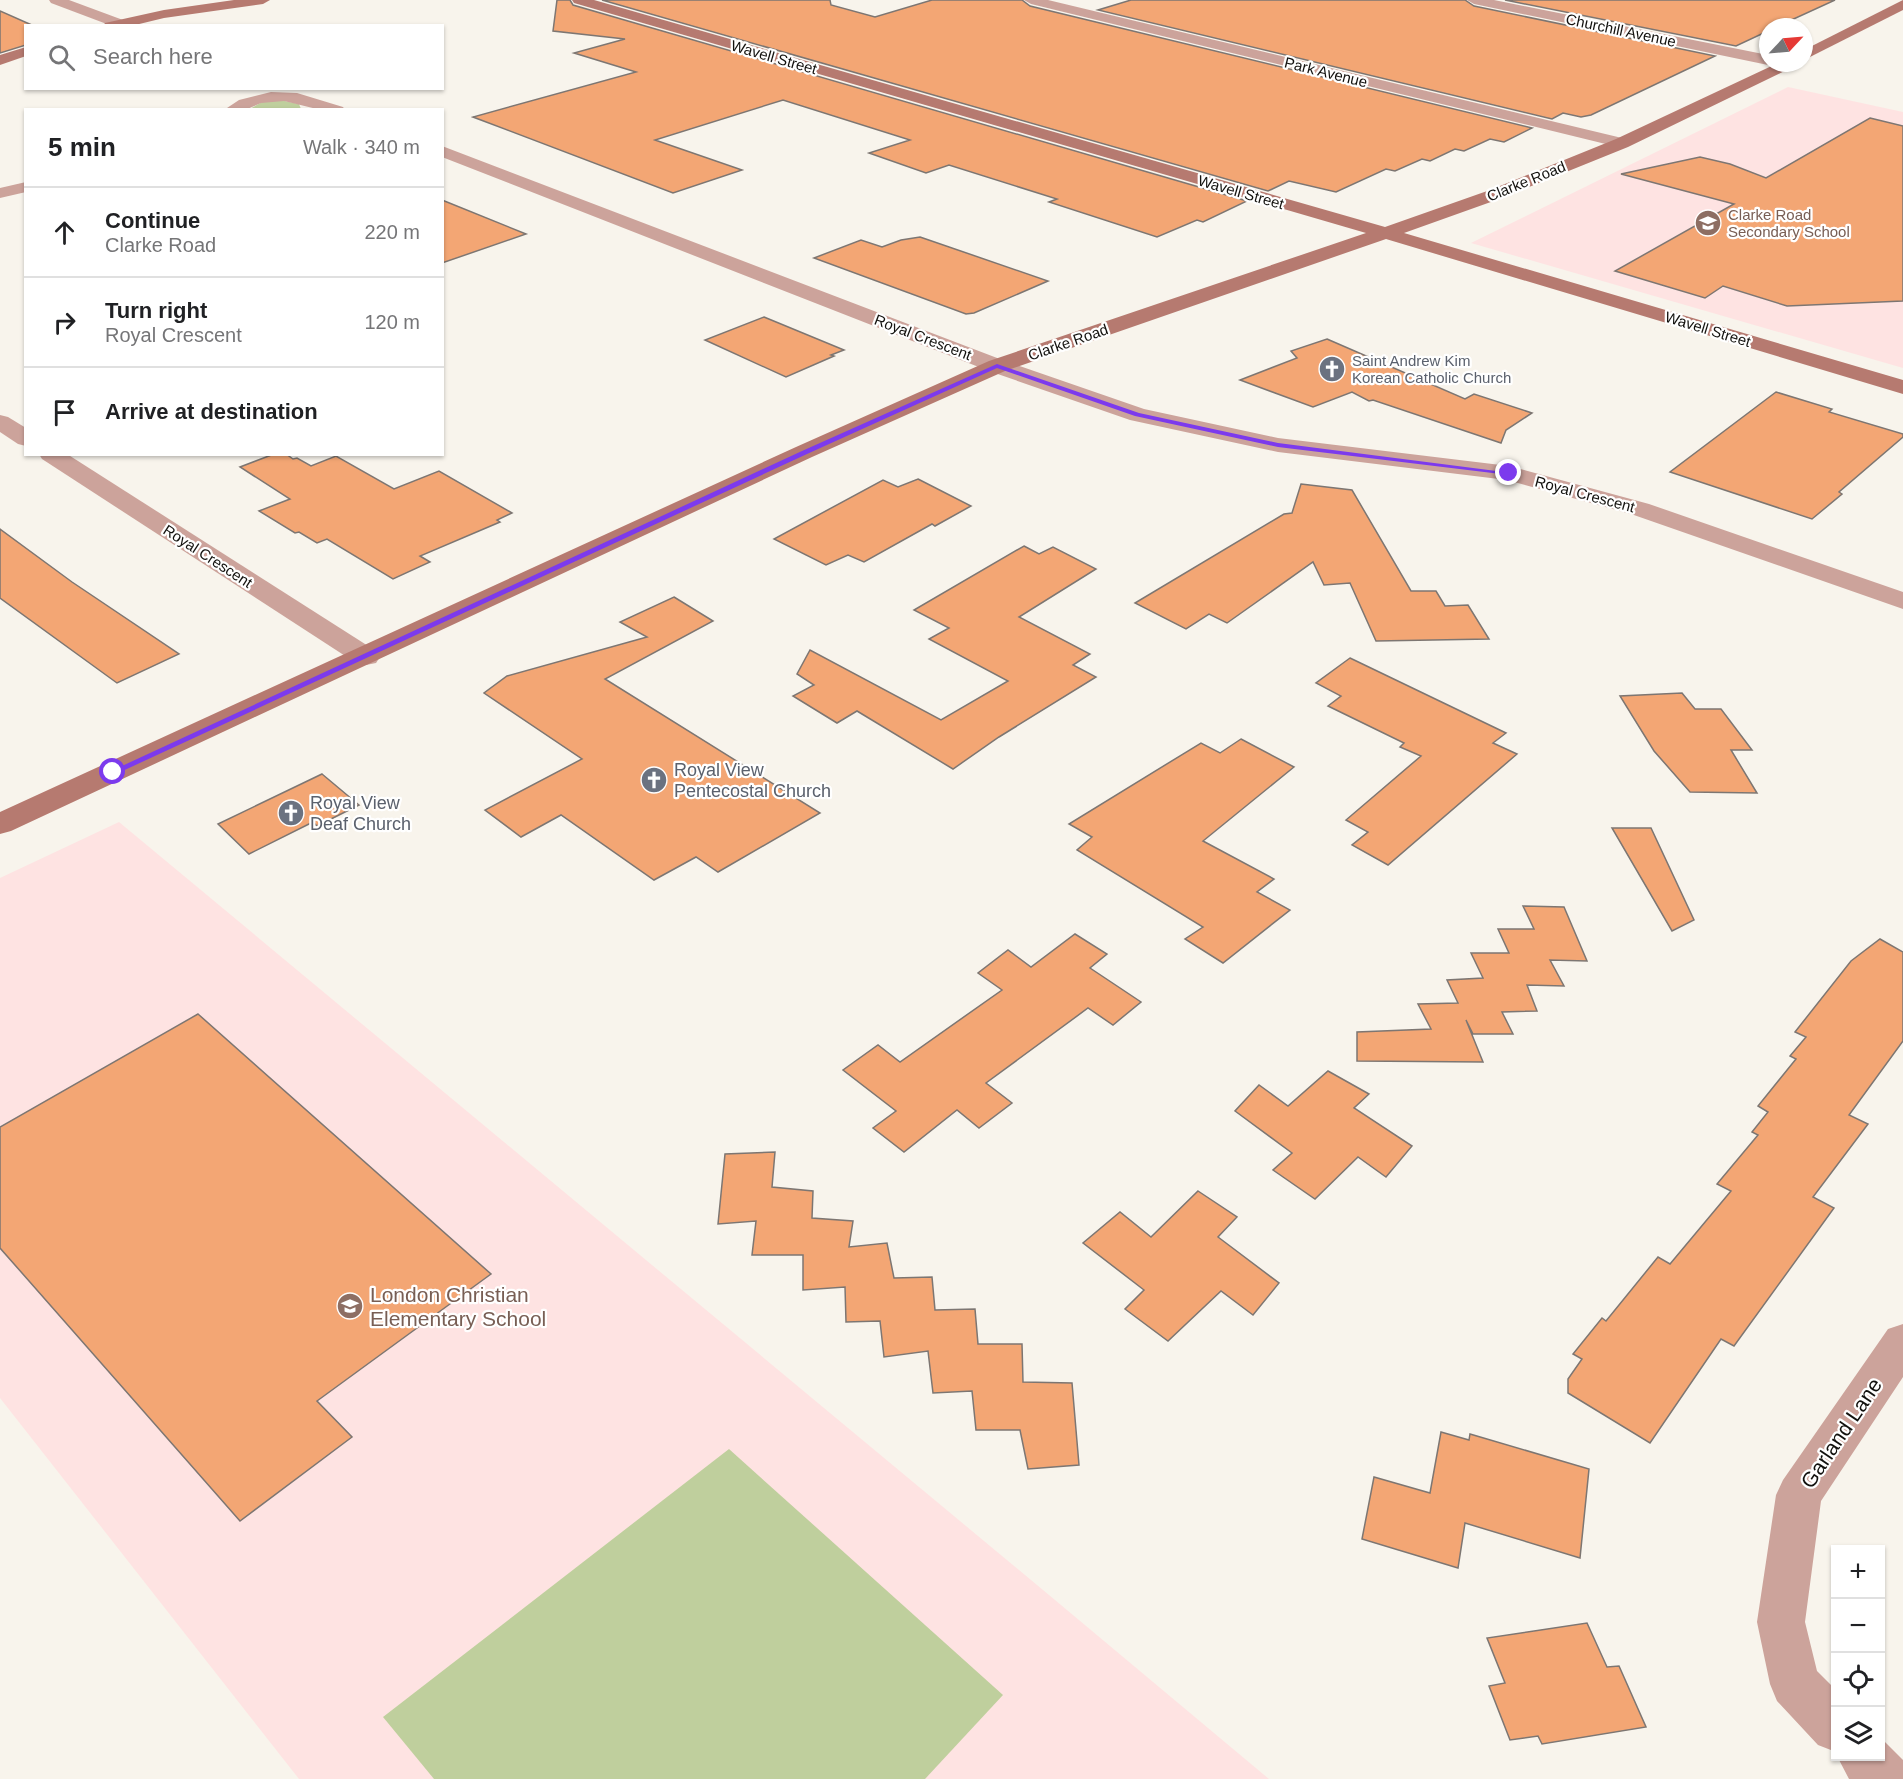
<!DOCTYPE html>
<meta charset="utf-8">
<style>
body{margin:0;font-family:Helvetica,sans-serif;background:#f6f6f6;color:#202124}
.controls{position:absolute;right:18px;bottom:18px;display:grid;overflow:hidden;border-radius:0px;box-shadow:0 2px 4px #0004}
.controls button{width:54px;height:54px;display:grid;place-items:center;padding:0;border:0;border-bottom:2px solid #e0e0e0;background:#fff;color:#202124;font:30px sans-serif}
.compass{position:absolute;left:1759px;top:18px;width:54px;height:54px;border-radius:50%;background:#fff;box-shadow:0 2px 4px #0004;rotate:64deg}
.stop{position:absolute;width:18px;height:18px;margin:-14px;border:4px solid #7c3aed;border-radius:50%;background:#fff}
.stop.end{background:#7c3aed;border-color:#fff;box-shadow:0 2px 6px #0008}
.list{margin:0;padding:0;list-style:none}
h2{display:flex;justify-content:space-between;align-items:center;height:78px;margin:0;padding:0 24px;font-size:26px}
h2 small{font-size:20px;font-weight:400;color:#757577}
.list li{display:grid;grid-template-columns:39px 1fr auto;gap:18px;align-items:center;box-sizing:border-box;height:90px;padding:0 24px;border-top:2px solid #e0e0e0}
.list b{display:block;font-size:22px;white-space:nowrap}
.list p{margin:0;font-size:20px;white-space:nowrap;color:#757577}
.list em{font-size:20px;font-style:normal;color:#757577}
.icon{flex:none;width:33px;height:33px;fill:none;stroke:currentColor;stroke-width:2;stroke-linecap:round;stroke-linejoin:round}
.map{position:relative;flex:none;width:1903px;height:1779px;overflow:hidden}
.search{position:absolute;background:#fff;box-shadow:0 2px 4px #0004;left:24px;top:24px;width:420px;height:66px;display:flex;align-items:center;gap:15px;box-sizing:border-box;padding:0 21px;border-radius:0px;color:#757577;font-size:22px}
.panel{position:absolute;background:#fff;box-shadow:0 2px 4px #0004;left:24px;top:108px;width:420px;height:348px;border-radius:0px}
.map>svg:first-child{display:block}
.education{fill:#fee3e2}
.green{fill:#bfcf9d}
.building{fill:#f3a674;stroke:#7d7672;stroke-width:1.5}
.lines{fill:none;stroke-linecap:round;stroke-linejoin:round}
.street{fill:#cca39b;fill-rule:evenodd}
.secondary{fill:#b67a70;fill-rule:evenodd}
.route{fill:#7c3aed}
.labels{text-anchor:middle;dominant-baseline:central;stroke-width:4.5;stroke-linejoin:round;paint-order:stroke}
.far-street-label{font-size:15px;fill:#12110e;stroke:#fff}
.far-education-label{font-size:15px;fill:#785e54;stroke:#fff;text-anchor:start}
.far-worship-label{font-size:15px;fill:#5b616d;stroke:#fff;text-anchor:start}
.worship-label{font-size:18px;fill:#5b616d;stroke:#fff;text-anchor:start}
.near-education-label{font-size:21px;fill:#785e54;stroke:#fff;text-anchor:start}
.near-street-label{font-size:21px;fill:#12110e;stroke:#fff}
</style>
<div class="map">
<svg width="1903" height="1779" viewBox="0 0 1903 1779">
<rect width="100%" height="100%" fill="#f8f4ec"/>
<g class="education">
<path d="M1788 87 1903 112V368L1471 243Z"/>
<path d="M119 822 1055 1600 1269 1779H299L0 1398V878Z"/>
</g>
<g class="green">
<path d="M275 99 299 104 301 109 248 110 262 102Z"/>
<path d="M729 1449 1003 1695 925 1779H434L383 1717Z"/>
</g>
<g class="building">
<path d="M557 0H570L573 5 1247 201 1203 222 1197 220 1157 237 1049 202 1057 199 949 165 926 173 869 153 910 140 783 100 655 140 742 170 673 193 473 117 636 72 574 53 625 39 553 31Z"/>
<path d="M602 0H830L831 5 875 17 932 0H1022L1030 6 1532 128 1504 142 1490 139 1464 151 1455 149 1430 161 1422 159 1395 171 1386 169 1336 192 1289 181 1268 191Z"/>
<path d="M1131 0H1465L1474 6 1715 56 1591 115 1581 117 1563 113 1552 119 1098 10Z"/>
<path d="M1505 0H1835L1776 27H1768V31L1736 46Z"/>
<path d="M0 11 34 26H26V45L0 53Z"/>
<path d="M1870 118 1903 126V301L1787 306 1723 286 1705 298 1615 271 1734 204 1621 174 1700 157 1730 164 1766 178Z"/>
<path d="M442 200 526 234 442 263Z"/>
<path d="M920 237 1048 281 974 313 966 314 814 258 861 240 882 247 901 240Z"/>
<path d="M764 317 844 350 831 355 834 356 786 377 705 340Z"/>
<path d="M1327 339 1465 399 1474 394 1532 413 1506 430 1501 443 1373 400 1369 401 1352 392 1313 407 1240 380 1297 358 1291 351Z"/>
<path d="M1776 392 1832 409 1829 412 1903 434V437L1839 492 1842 494 1812 519 1670 472Z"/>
<path d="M274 454H286L293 459 297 458 311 466 336 456 394 489 439 471 512 513 497 520 500 522 420 556 430 562 393 579 327 539 317 543 299 532 295 533 259 511 290 499 240 467Z"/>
<path d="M918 479 971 506 935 526 932 524 864 562 848 555 826 565 774 539 883 480 898 487Z"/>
<path d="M1301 484 1352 490 1411 591H1436L1445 606 1468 605 1489 639 1376 641 1350 583 1324 585 1313 562 1227 623 1209 614 1186 629 1135 603 1284 514 1292 513Z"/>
<path d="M0 529 72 582 179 654 117 683 0 598Z"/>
<path d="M1024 546 1039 554 1053 547 1096 569 1019 617 1090 654 1073 665 1096 677 999 737 953 769 857 711 837 723 793 696 814 685 797 674 810 650 941 720 1008 681 929 639 949 628 914 610Z"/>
<path d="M674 597 713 621 605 679 820 813 718 872 696 857 654 880 561 815 521 837 485 810 582 759 484 693 507 676 647 637 620 622Z"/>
<path d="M1350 658 1506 733 1493 743 1517 754 1388 865 1352 845 1368 832 1346 820 1421 756 1400 747 1404 743 1328 706 1341 696 1316 683Z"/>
<path d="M1682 693 1695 709H1721L1752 750H1731L1757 793 1690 792 1654 751 1620 696Z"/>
<path d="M1241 739 1294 767 1203 841 1274 879 1257 892 1290 910 1223 963 1185 939 1203 927 1077 850 1092 837 1069 824 1201 743 1220 753Z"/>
<path d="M322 774 359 805 317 826 313 822 249 854 218 824Z"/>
<path d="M1612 828H1651L1694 920 1672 931Z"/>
<path d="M1523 906 1564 907 1587 961 1550 960 1564 986 1527 985 1537 1011 1502 1012 1513 1034H1473L1466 1020 1483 1062 1357 1061V1032L1431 1029 1418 1004 1458 1003 1447 980 1483 978 1471 953H1509L1498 929H1534Z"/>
<path d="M1075 934 1107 954 1090 968 1141 1002 1113 1025 1088 1008 986 1083 1012 1103 979 1128 957 1110 904 1152 873 1128 896 1111 843 1070 878 1045 900 1062 1002 990 978 973 1008 950 1031 967Z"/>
<path d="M1880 939 1903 952V1041L1849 1115 1868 1124 1813 1197 1834 1208 1734 1346 1721 1339 1650 1443 1568 1393V1379L1582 1359 1573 1354 1602 1318 1606 1321 1658 1257 1670 1264 1731 1191 1717 1184 1758 1135 1752 1132 1768 1112 1758 1106 1796 1059 1790 1056 1806 1037 1795 1032 1851 961Z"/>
<path d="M198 1014 491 1274 317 1401 352 1437 240 1521 0 1248V1127Z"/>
<path d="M1328 1071 1369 1094 1354 1108 1412 1146 1386 1177 1358 1157 1315 1199 1273 1170 1292 1153 1235 1111 1259 1085 1288 1106Z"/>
<path d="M775 1152 772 1187 813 1191 812 1218 853 1221 849 1247 887 1243 894 1278 932 1277 935 1310 975 1309 978 1344H1022L1023 1382 1072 1383 1079 1465 1028 1469 1020 1430H976L972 1391 933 1393 928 1351 884 1357 880 1321 846 1322 845 1287 803 1290V1255H752L756 1221 718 1224 725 1154Z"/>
<path d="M1198 1191 1237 1217 1218 1237 1279 1283 1253 1315 1221 1291 1168 1341 1125 1309 1144 1290 1083 1243 1120 1212 1151 1237Z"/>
<path d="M1441 1432 1469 1440 1470 1434 1589 1469 1580 1558 1465 1523 1458 1568 1362 1539 1374 1477 1430 1493Z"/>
<path d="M1587 1623 1607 1667 1619 1666 1646 1727 1542 1744 1538 1736 1510 1740 1489 1686 1505 1683 1487 1638Z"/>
</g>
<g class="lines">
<g class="street">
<path d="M49 0H69L123 20 125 23 123 26H112L51 3Z"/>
<path d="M1024 0H1048L1622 138 1630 143 1622 148 1031 4Z"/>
<path d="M1467 0H1494L1768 55V63H1773L1768 65 1474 4Z"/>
<path d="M271 92 297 93 343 107 345 110H321L284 101 261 103 245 110H224L239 100Z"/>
<path d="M442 146 1005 361 1144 409 1278 438 1509 466 1649 504 1903 592V609L1631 514 1507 480 1278 452 1130 420 989 371 442 157Z"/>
<path d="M26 182V192L0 198V188Z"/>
<path d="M0 415 8 417 26 428V446L18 444 0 432Z"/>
<path d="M39 454H67L376 651 380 657 376 663 366 665 356 663 42 459Z"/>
<path d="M1903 1324V1377L1821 1501 1805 1622 1817 1671 1836 1690V1752L1818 1745 1777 1701 1770 1684 1757 1622 1776 1495 1783 1480 1888 1329Z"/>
<path d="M1880 1737 1903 1760V1779H1849L1837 1756H1880Z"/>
</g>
<g class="secondary">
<path d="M234 0H270L263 4 164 18 131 26H103L105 23 164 10Z"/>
<path d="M572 0H594L1385 227 1490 190 1616 139 1778 63H1798L1795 66 1628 147 1502 198 1404 233 1903 380V394L1386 239 1005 371 812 457 11 831 0 834V812L796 447 989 361 1366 233 574 3Z"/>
<path d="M1903 0V10L1804 60V50Z"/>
<path d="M26 47V56L0 65V55Z"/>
</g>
</g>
<path class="route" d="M997 364 1139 413 1278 443 1512 473 1509 475 1278 447 1135 416 997 368 807 454 116 774 109 772 802 451Z"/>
<defs>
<symbol id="school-disc" viewBox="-11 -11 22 22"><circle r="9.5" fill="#8d6e63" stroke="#fff"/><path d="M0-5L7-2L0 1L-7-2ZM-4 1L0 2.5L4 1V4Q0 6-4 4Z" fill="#fff"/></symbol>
<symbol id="church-disc" viewBox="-11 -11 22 22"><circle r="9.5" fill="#6b7280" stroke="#fff"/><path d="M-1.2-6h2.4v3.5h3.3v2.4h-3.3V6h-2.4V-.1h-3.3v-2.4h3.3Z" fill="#fff"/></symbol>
</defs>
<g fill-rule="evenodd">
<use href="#school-disc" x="1693" y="208" width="30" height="30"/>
<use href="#church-disc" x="1317" y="354" width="30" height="30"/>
<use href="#church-disc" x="639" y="765" width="30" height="30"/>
<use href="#church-disc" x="276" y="798" width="30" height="30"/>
<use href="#school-disc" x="335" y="1291" width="30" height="30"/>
</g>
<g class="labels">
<g class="far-street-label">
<text transform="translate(1621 30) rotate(12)">Churchill Avenue</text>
<text transform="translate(774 57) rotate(16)">Wavell Street</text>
<text transform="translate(1326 72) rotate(14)">Park Avenue</text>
<text transform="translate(1526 181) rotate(-22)">Clarke Road</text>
<text transform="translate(1241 192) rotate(16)">Wavell Street</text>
<text transform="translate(1708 329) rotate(17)">Wavell Street</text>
<text transform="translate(923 337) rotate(21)">Royal Crescent</text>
<text transform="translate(1068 342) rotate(-19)">Clarke Road</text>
<text transform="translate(1585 494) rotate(15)">Royal Crescent</text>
<text transform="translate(208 556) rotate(33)">Royal Crescent</text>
</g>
<g class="far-education-label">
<text x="1728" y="214">Clarke Road<tspan x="1728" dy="17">Secondary School</tspan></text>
</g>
<g class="far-worship-label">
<text x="1352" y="360">Saint Andrew Kim<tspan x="1352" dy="17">Korean Catholic Church</tspan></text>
</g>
<g class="worship-label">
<text x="674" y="770">Royal View<tspan x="674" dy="21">Pentecostal Church</tspan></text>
<text x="310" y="803">Royal View<tspan x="310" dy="21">Deaf Church</tspan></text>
</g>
<g class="near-education-label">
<text x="370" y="1294">London Christian<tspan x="370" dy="24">Elementary School</tspan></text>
</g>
<g class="near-street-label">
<text transform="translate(1841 1433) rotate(-56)">Garland Lane</text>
</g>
</g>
</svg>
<div class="controls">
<button>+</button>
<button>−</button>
<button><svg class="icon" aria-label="locate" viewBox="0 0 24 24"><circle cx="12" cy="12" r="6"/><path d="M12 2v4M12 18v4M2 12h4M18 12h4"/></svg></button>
<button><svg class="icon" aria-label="layers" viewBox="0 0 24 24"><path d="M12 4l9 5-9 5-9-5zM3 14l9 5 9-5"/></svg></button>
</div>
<svg class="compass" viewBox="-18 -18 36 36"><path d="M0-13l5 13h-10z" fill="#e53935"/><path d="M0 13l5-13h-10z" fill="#757577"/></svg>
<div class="stop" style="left:113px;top:772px"></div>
<div class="stop end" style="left:1509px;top:473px"></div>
<div class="search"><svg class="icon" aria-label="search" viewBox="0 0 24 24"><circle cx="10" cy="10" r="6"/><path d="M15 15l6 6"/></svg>Search here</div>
<section class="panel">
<h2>5 min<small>Walk · 340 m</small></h2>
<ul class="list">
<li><svg class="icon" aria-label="ahead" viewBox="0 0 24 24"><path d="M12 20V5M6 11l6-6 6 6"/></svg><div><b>Continue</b><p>Clarke Road</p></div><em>220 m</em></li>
<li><svg class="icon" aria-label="right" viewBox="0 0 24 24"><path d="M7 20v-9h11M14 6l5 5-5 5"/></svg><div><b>Turn right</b><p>Royal Crescent</p></div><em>120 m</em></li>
<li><svg class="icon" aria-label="arrive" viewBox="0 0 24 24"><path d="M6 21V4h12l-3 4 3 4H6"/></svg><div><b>Arrive at destination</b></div></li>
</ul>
</section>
</div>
